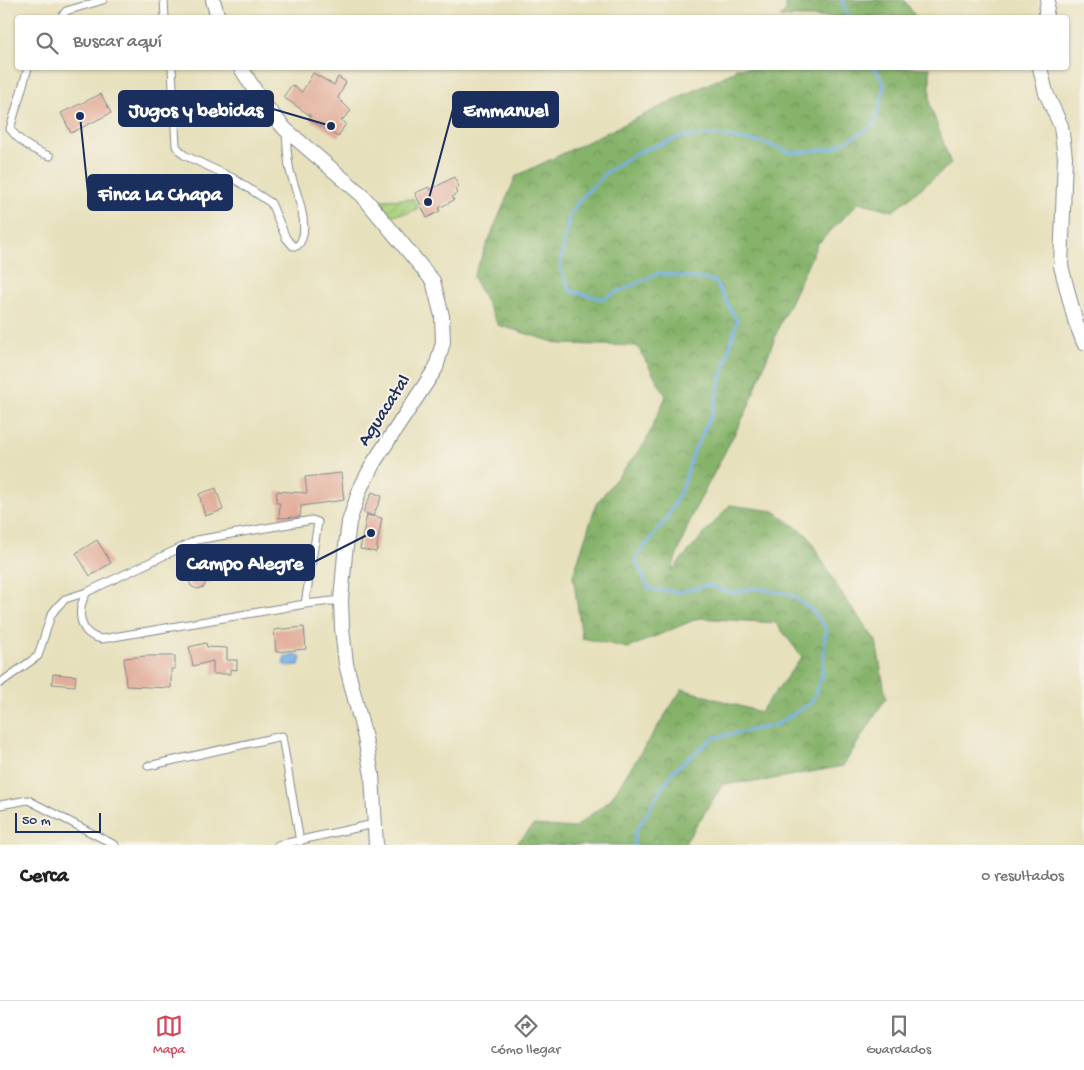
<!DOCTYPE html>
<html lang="es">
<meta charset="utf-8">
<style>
body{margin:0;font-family:"Gochi Hand",sans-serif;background:#f6f6f6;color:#222}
.scale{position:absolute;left:15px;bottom:12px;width:86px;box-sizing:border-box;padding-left:5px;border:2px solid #1b2f5e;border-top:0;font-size:14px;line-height:18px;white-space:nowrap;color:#1b2f5e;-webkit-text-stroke:4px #f7f3e8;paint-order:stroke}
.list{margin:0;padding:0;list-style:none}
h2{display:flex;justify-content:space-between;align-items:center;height:65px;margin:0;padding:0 20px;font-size:21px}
h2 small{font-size:16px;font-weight:400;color:#767676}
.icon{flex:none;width:28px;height:28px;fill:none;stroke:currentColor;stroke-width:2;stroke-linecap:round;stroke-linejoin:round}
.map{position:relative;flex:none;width:1084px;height:845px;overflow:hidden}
.search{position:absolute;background:#fff;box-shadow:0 1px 4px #0004;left:15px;right:15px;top:15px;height:55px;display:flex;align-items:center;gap:12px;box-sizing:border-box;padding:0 18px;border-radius:5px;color:#767676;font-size:19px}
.sheet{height:155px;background:#fff}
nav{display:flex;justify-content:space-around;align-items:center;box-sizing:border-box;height:70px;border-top:1px solid #e0e0e0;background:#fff;font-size:14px;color:#767676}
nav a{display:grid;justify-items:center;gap:2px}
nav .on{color:#d1495b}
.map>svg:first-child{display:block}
.forest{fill:url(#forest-crowns);stroke:#507164}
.garden{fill:url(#garden-furrows);stroke:#62806c}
.water{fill:url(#water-ripples);stroke:#486fa2}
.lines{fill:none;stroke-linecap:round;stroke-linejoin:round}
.stream{stroke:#75afe6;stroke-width:3}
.building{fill:#e2ac99}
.lane-casing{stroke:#81888d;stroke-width:9}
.street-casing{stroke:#81888d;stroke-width:16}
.lane{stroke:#fff;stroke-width:7}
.street{stroke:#fff;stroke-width:14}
.labels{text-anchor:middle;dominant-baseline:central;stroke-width:4;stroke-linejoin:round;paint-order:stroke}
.street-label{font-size:19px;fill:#1b2f5e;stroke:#f7f3e8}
.leader{fill:none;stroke:#1b2f5e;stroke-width:2}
.callout-dot{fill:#1b2f5e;stroke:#f7f3e8;stroke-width:2}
.callout{fill:#1b2f5e;stroke:#1b2f5e;stroke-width:2}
.callout-label{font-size:20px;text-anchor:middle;font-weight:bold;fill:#fff}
</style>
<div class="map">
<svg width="1084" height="845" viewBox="0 0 1084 845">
<defs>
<pattern id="forest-crowns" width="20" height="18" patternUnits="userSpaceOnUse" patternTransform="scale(1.25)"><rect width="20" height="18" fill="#86b36b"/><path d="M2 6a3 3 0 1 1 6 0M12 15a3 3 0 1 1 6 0" fill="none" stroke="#6d925b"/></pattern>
<pattern id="garden-furrows" width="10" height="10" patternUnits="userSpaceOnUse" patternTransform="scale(1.25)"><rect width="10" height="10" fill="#a9d17b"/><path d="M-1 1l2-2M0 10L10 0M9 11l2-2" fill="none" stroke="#91b46d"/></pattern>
<pattern id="water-ripples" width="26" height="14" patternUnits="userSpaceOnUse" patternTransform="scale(1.25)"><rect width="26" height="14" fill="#75afe6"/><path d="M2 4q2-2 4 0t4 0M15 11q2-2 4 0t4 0" fill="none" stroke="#5f8fbe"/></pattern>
</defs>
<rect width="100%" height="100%" fill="#f7f3e8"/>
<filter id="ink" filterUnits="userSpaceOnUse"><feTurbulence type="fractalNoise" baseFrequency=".02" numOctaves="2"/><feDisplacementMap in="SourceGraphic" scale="10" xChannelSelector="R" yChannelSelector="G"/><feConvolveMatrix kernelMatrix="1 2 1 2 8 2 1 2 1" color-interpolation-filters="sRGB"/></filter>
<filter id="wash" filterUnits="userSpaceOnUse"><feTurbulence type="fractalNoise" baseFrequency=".0096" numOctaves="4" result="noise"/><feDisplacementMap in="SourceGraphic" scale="20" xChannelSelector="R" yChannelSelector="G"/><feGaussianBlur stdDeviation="1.12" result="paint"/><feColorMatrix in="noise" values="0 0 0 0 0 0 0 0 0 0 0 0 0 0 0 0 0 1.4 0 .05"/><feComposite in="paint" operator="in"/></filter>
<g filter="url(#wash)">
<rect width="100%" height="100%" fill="#e7e0bc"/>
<g class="forest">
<path d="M786 0H904L916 17H780L786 11Z"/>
<path d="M736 68H930V105L951 164 893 211 859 202 817 245 780 324 748 408 692 515 671 571 730 505 774 511 808 536 839 590 876 641 886 698 843 766 762 781 723 784 684 845H515L534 825 574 828 610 800 682 689 760 712 802 657 776 623 699 618 628 648 582 638 573 576 596 504 645 443 666 396 637 346 560 344 498 325 473 277 516 176 731 73Z"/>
</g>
<path class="garden" d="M414 199 418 208 409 213 392 215 377 200Z"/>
<g class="water">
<path d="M213 559V577L210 582 205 579 201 563Z"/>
<path d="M296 654 301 658 299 665 286 666 283 664 285 656Z"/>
</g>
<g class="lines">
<g class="stream">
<path d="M842 0 848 18"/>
<path d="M634 845 635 832 672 772 713 738 776 725 812 702 822 676 826 629 814 612 792 595 756 588 731 593 709 585 679 592 649 589 635 559 667 518 683 487 693 453 712 413 737 321 715 281 659 273 602 299 570 291 560 267 569 215 583 196 608 171 636 153 680 137 714 135 765 143 792 153 831 149 856 136 875 124 885 84 874 68"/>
</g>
</g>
<g id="blocks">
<g class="building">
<path d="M313 73 334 85 338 77 346 82 338 98 351 111 341 121 346 123 338 137 315 123 309 119 311 116 283 97 292 85 302 92Z"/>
<path d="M101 94 111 113 71 133 61 113Z"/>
<path d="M454 177 459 187 455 189 457 193 452 197 454 200 439 208 440 211 427 218 415 193 429 187 430 190Z"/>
<path d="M341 473 344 500 301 506 300 517 279 518 280 503H276L277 491 307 493 305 477Z"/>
<path d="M216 488 223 510 205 516 199 494Z"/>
<path d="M372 492 382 496 373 516 363 512Z"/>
<path d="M367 515 382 518 376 552 360 549Z"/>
<path d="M97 540 111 563 90 576 76 553Z"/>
<path d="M198 567 206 581 204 587 197 589 191 586 189 580 190 573Z"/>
<path d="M304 627 306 649 276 652 274 630Z"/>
<path d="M206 643 207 647 227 648V660H237V670L230 669V674H213V661L193 666 189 647Z"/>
<path d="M146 656H175V669H171V688L126 686 124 658Z"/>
<path d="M53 674 76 676 75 686 52 684Z"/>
</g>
</g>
</g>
<g filter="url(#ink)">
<use href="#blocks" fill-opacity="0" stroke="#81888d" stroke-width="1"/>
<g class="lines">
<defs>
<g id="lane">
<path d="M164 0 165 18"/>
<path d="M61 18 66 11 103 0"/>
<path d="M28 68 10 129C21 143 33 151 50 156"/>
<path d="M172 68 176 146 184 155 233 178 271 203 286 238 293 246H297C314 232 294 187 290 171 287 158 287 144 286 131"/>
<path d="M305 604 318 522 312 520 197 540 87 592C76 610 78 635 102 639L305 604 341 600"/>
<path d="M0 683 38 656 51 615 57 607 65 599 87 592"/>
<path d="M148 766 282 736 300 842"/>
<path d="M0 805 28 800 115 845"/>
<path d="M278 845 374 824"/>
</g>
<g id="street">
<path d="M213 0 218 18"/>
<path d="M1045 18 1048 0"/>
<path d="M241 68 262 102 285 129 362 195 433 281 442 316 443 342 436 368 374 462 360 489 349 522 345 554 341 600 342 628 346 664 365 738 372 775 376 845"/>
<path d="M1040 68 1046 93 1061 126 1065 157 1061 266 1075 320 1084 343"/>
</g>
</defs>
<use href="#lane" class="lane-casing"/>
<use href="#street" class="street-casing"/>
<use href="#lane" class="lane"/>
<use href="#street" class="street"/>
</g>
</g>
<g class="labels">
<g class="street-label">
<text transform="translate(385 411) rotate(-57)">Aguacatal</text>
</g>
</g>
<path class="leader" d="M331 126L273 109M428 202L453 109M80 116L88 193M371 533L314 562"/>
<g class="callout-dot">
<circle cx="331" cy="126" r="5"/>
<circle cx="428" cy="202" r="5"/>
<circle cx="80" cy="116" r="5"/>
<circle cx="371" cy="533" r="5"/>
</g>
<g class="callout">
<rect x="119" y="91" width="154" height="35" rx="5"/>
<rect x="453" y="92" width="105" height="35" rx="5"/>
<rect x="88" y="175" width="144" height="35" rx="5"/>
<rect x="177" y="545" width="137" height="35" rx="5"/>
</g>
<g class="callout-label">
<text x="196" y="116">Jugos y bebidas</text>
<text x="506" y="116">Emmanuel</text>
<text x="160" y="200">Finca La Chapa</text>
<text x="245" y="569">Campo Alegre</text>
</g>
</svg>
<div class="scale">50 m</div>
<div class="search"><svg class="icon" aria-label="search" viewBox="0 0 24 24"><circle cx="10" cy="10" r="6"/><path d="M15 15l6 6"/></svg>Buscar aquí</div>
</div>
<section class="sheet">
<h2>Cerca<small>0 resultados</small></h2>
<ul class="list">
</ul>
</section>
<nav>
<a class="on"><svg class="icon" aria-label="map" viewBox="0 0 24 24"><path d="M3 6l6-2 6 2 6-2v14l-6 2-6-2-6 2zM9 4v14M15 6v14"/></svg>Mapa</a>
<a><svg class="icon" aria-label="directions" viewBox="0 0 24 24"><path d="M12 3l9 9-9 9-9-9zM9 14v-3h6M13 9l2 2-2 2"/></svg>Cómo llegar</a>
<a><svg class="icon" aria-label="saved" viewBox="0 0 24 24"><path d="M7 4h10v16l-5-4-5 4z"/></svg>Guardados</a>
</nav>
